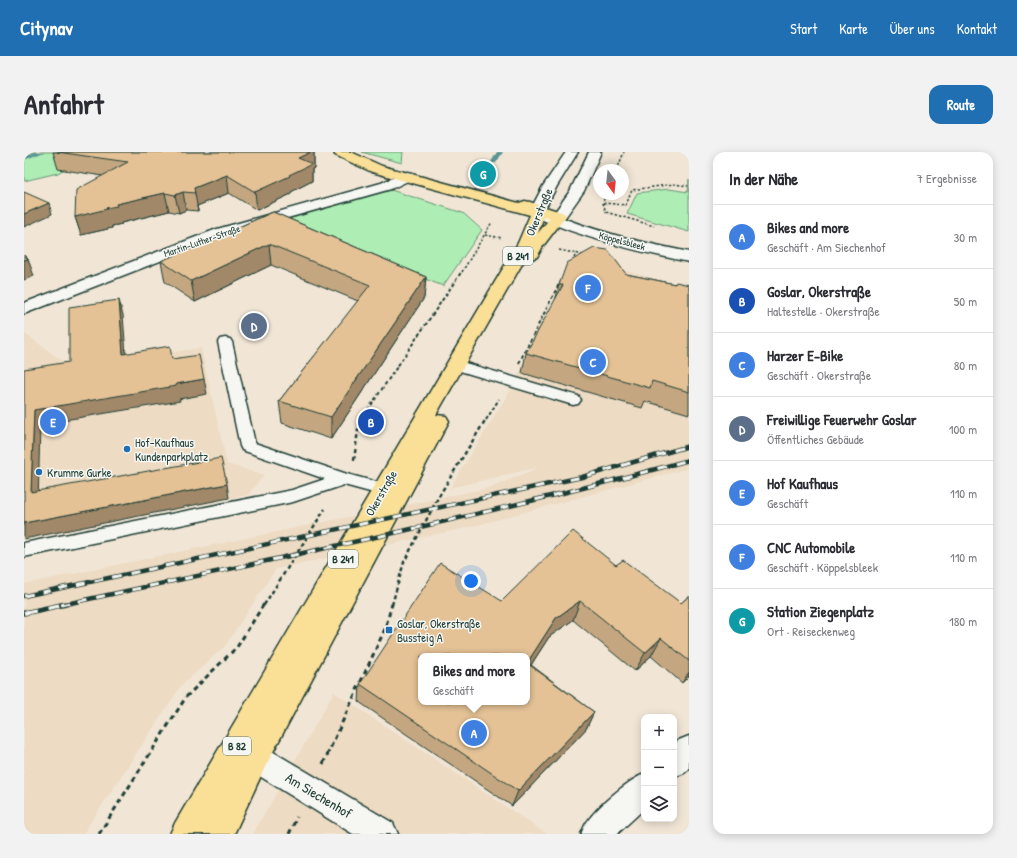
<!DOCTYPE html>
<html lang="de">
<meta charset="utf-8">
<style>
body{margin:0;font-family:"Patrick Hand",sans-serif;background:#f2f2f3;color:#2b2b33}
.controls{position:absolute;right:12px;bottom:12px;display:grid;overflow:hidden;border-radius:8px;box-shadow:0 2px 10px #0003}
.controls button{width:36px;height:36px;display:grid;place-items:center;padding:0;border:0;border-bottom:1px solid #e1e1e2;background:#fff;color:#2b2b33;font:20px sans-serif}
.compass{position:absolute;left:569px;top:12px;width:36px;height:36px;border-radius:50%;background:#fff;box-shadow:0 2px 10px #0003;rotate:165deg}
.you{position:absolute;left:447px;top:429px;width:14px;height:14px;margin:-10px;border:3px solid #fff;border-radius:50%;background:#1a73e8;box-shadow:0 0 0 6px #1a73e833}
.badge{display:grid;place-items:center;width:26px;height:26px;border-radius:50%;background:#1f6fb2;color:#fff;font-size:13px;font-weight:700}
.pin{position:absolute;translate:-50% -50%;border:2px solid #fff;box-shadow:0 1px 4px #0006}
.popup{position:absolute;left:394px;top:501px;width:112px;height:52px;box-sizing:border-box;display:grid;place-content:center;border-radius:8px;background:#fff;filter:drop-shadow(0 1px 3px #0005);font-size:13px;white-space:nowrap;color:#7c7c81}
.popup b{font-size:15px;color:#2b2b33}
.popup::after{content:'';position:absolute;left:50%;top:100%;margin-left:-8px;border:8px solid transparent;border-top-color:#fff}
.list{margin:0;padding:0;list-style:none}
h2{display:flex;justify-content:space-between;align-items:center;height:52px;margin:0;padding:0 16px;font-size:17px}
h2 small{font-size:13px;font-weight:400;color:#7c7c81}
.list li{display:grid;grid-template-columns:26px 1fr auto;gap:12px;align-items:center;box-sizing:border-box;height:64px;padding:0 16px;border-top:1px solid #e1e1e2}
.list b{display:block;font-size:15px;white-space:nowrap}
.list p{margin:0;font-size:13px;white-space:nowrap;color:#7c7c81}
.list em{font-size:13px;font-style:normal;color:#7c7c81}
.icon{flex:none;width:22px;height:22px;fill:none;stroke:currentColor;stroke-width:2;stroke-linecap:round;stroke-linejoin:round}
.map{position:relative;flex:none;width:665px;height:682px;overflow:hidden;border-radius:12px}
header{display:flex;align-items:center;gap:24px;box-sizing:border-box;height:56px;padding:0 20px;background:#1f6fb2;color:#fff}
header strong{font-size:19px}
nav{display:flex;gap:22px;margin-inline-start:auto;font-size:14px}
.intro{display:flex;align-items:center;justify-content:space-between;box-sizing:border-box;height:96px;padding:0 24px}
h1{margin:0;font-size:28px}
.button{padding:10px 18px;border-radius:12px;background:#1f6fb2;color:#fff;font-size:14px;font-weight:700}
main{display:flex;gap:24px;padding:0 24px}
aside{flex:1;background:#fff;border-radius:12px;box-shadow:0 2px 10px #0003}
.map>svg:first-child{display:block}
.built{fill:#eddbc3}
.green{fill:#aeedb4;stroke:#669574}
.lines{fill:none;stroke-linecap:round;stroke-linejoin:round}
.stream{fill:#599595;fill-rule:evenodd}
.service-casing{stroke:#1f3d34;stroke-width:3}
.minor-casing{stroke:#1f3d34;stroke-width:3}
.tertiary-casing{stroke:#1f3d34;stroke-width:3}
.primary-casing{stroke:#1f3d34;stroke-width:3}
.path-far3{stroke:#1f3d34;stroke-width:1.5;stroke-dasharray:2.5 2;stroke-linecap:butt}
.path-far2{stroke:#1f3d34;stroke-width:2;stroke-dasharray:3.5 2.5;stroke-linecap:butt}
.path-far1{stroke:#1f3d34;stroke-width:2.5;stroke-dasharray:4 3;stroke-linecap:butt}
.path{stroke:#1f3d34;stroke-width:3;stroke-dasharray:5 4;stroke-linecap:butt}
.service{fill:#f6f6f2;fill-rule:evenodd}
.minor{fill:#f6f6f2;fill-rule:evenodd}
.tertiary{fill:#f6f6f2;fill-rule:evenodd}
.primary{fill:#fadf96;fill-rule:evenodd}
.rail-far1-casing{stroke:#1f3d34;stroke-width:4.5}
.rail-casing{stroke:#1f3d34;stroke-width:5.5}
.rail-far1{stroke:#f6f6f2;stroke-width:3;stroke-dasharray:9;stroke-linecap:butt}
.rail{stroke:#f6f6f2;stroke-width:4;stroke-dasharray:12;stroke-linecap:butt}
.wall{fill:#c4a781;stroke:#1f3d34}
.shaded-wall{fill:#a08869;stroke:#1f3d34}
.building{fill:#e4c296;stroke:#1f3d34;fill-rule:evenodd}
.poi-dot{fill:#1f6fb2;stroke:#f6f6f2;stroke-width:1.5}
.labels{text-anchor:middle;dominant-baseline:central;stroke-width:3;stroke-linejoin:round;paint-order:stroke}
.far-street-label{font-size:10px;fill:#1f3d34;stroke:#f6f6f2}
.shield{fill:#f6f6f2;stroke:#60746d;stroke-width:1}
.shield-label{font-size:11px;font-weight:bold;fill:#1f3d34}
.street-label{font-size:12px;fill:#1f3d34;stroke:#f6f6f2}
.poi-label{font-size:12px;fill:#1f3d34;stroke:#f6f6f2;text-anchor:start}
.near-street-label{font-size:14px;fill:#1f3d34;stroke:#f6f6f2}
</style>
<header>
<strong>Citynav</strong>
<nav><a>Start</a><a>Karte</a><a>Über uns</a><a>Kontakt</a></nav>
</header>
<div class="intro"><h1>Anfahrt</h1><a class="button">Route</a></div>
<main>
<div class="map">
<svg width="665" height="682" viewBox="0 0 665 682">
<rect width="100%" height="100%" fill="#f1e6d6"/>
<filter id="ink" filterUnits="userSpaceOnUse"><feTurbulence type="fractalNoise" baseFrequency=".025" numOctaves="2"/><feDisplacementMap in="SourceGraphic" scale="8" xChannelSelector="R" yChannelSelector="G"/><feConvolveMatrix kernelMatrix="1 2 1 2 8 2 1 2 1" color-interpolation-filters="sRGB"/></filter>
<g filter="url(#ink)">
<g class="built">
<path d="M554 106 665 136V316L446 375 252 417 201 494 157 534 59 682H0V432L469 335 515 315 426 336 487 237Z"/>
<path d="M0 181 47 215 177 196 203 312 240 323 224 343 0 387Z"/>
<path d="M310 540 523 682H229Z"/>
</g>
<g class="green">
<path d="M0 0H68L34 21 0 29Z"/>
<path d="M338 0H379L378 11 341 1Z"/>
<path d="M665 27V80L603 62 613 41 645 37 664 40Z"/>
<path d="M367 38 439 61 458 78 419 134 252 69Z"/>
</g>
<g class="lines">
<g class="stream">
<path d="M12 0H20L0 8V4Z"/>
<path d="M473 0H479L472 11H468L467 10Z"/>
</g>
<defs>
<g id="service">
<path d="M201 186 206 187 208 190 231 291 323 322 378 337 380 341 378 345 372 347 320 333 269 350 0 405V391L268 338 301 327 218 298 216 294 194 190 196 187Z"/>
<path d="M431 208 554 244 557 248 554 252 549 253 426 216 424 213 426 210Z"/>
</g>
<g id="minor">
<path d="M542 0H554L533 34 519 60 514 61 509 60 507 57 519 34Z"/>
<path d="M565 0H577L560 39 540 67 535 68 530 67 528 64 546 39Z"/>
<path d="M383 20 388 21 390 24 388 27 367 37 203 83 0 162V151L193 77 357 31Z"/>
<path d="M665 584V617L660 621 650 625V592L655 588Z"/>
<path d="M231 591 241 595 369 671 374 682H329L221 615 217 605 221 595Z"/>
<path d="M620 622V657L593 682H557C559 678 560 674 563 670 573 655 603 629 620 622Z"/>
</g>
<path id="tertiary" d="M514 53 519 54 521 59C568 79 616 90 665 100V110C611 99 559 86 509 64L507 57 509 54Z"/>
<path id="primary" d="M310 0H327L358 14 495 51 501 49 506 50 540 61 542 64 519 94 513 105 507 107 502 105 412 263 422 264 425 269 241 615 210 682H146L151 671 494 91 506 63 348 20 311 3ZM520 64 526 66 514 81Z"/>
</defs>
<use href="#service" class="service-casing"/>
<use href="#minor" class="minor-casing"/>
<use href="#tertiary" class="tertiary-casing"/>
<use href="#primary" class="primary-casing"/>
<g class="path-far3">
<path d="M593 18 600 0"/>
<path d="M581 42 579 51 582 60"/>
<path d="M579 51 602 53 608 38 650 32 664 34"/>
<path d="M582 60 630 74"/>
<path d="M461 83 478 86"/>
<path d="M535 98 560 103"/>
<path d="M548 110 552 102"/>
<path d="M438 120 468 70"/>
</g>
<g class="path-far2">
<path d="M495 211 536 130"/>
<path d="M337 268 438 119"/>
<path d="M462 268 475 247"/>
</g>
<g class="path-far1">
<path d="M330 308 335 271 337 267"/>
<path d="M240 453 301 357"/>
<path d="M368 453 380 410 415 344 462 267"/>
</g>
<g class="path">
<path d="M299 612 361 477 368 452"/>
<path d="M75 682 162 545 213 495 240 452"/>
<path d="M265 682 273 665"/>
</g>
<use href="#service" class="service"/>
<use href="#minor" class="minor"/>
<use href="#tertiary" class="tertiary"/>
<use href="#primary" class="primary"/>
<defs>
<g id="rail-far1">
<path d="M0 444 558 325 665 294"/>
<path d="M37 453C247 408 458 365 665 308"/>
</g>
<path id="rail" d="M0 461 42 452"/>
</defs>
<use href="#rail-far1" class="rail-far1-casing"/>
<use href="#rail" class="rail-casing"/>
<use href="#rail-far1" class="rail-far1"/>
<use href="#rail" class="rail"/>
</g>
<g class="wall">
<path d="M29 0H290V16L288 17V29L267 40V42L233 58 205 41 173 54 174 59 162 58 155 61 145 59 97 71 98 72 88 74V76L57 83 51 65 79 24 34 17Z"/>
<path d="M249 60 402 125 400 146 307 287 258 271 255 249 334 149 247 113 171 150 141 130 137 109Z"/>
<path d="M602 122 651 132 665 133V262L621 249 618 256 498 221 502 201 531 149 535 133Z"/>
<path d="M592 413 657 451 665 444V524L658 531 627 504 611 519 549 468 525 485 507 513 570 560 562 577 488 654 335 550 336 532 478 449Z"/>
</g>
<g class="shaded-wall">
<path d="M287 0H290V16L288 17V29L267 40V42L233 58 231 40 265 23 274 6Z"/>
<path d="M203 23 205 41 173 54 174 59 170 36Z"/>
<path d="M159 40 162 58 155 61 151 43Z"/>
<path d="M141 41 145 59 97 71 98 72 88 74V76L57 83 51 65 82 56 92 52Z"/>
<path d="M25 51 28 62 0 75V62Z"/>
<path d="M245 92 247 113 171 150 167 129Z"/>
<path d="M4 107 10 124 0 128V108Z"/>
<path d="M402 125 400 146 307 287V265Z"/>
<path d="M95 148 99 163 103 216 99 202Z"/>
<path d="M180 227 183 242 155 247 156 249 16 272 14 355 7 340 10 258Z"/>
<path d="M203 332 205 346 0 387V371Z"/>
<path d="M556 449 549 468 525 485 503 519V511L532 466Z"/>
<path d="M637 486 627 504 611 519 621 501Z"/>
<path d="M665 520V524L658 531Z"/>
<path d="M570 560 562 577 488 654 494 639Z"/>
</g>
<g class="building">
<path d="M33 0H287L274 6 288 12 265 23 266 24 231 40 203 23 170 36 171 41 159 40 151 43 141 41 92 52 93 54 82 56 83 57 51 65 52 38 104 10Z"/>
<path d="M0 40 25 51 0 62Z"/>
<path d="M249 60 402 125 307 265 255 249 346 133 245 92 167 129 137 109Z"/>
<path d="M570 96 584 98 602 122 651 132 652 130 665 133V240L628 229 626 236 502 201 539 133H535L543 111Z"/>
<path d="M0 103 4 107 0 108Z"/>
<path d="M95 148 99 202 146 194 148 207 175 203 180 227 152 232V234L10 258 7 340 197 306 203 332 0 371V217L45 210V155Z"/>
<path d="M549 379 592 413 599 408 657 451 665 444V509L637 486 621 501 556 449 532 466 503 511 570 560 494 639 336 532 416 411 478 449ZM397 504H503V550H397Z"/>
</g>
</g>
<g class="poi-dot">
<circle cx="103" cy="297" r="4"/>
<circle cx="15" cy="320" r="4"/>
<rect x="361" y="474" width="8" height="8" rx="2"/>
</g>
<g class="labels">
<g class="far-street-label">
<text transform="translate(178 89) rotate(-19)">Martin-Luther-Straße</text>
<text transform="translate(598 89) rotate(15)">Köppelsbleek</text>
</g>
<g class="shield">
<rect x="479" y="95" width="30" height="18" rx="3"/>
<rect x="304" y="398" width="30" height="18" rx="3"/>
<rect x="199" y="585" width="28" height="18" rx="3"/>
</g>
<g class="shield-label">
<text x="494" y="104">B 241</text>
<text x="319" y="407">B 241</text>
<text x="213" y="594">B 82</text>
</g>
<g class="street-label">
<text transform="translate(515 60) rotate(-67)">Okerstraße</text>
<text transform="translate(357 341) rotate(-60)">Okerstraße</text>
</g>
<g class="poi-label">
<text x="111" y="290">Hof-Kaufhaus<tspan x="111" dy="14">Kundenparkplatz</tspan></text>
<text x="23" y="320">Krumme Gurke</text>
<text x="373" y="471">Goslar, Okerstraße<tspan x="373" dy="14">Bussteig A</tspan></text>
</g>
<g class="near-street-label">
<text transform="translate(295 643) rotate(31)">Am Siechenhof</text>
</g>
</g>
</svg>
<div class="controls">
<button>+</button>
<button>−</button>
<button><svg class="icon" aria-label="layers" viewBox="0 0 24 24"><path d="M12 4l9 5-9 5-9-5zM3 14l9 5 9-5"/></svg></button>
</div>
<svg class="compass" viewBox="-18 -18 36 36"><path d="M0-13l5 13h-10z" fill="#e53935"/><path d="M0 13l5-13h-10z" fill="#7c7c81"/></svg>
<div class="you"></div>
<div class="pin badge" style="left:450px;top:581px;background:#3f7fe0">A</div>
<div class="popup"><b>Bikes and more</b>Geschäft</div>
<div class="pin badge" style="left:347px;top:270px;background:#1a4fb4">B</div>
<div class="pin badge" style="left:569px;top:210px;background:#3f7fe0">C</div>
<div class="pin badge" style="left:230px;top:174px;background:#5c6f8a">D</div>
<div class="pin badge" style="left:29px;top:270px;background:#3f7fe0">E</div>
<div class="pin badge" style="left:564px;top:136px;background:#3f7fe0">F</div>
<div class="pin badge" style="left:459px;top:22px;background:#0f9aa8">G</div>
</div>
<aside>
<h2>In der Nähe<small>7 Ergebnisse</small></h2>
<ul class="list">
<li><span class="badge" style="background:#3f7fe0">A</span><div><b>Bikes and more</b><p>Geschäft · Am Siechenhof</p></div><em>30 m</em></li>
<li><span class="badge" style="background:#1a4fb4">B</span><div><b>Goslar, Okerstraße</b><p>Haltestelle · Okerstraße</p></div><em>50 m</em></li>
<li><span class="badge" style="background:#3f7fe0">C</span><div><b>Harzer E-Bike</b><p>Geschäft · Okerstraße</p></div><em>80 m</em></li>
<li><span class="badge" style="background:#5c6f8a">D</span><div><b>Freiwillige Feuerwehr Goslar</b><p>Öffentliches Gebäude</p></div><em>100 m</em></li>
<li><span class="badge" style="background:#3f7fe0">E</span><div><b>Hof Kaufhaus</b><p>Geschäft</p></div><em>110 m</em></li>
<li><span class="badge" style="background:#3f7fe0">F</span><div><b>CNC Automobile</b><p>Geschäft · Köppelsbleek</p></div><em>110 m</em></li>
<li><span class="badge" style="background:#0f9aa8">G</span><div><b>Station Ziegenplatz</b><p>Ort · Reiseckenweg</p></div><em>180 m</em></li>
</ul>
</aside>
</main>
